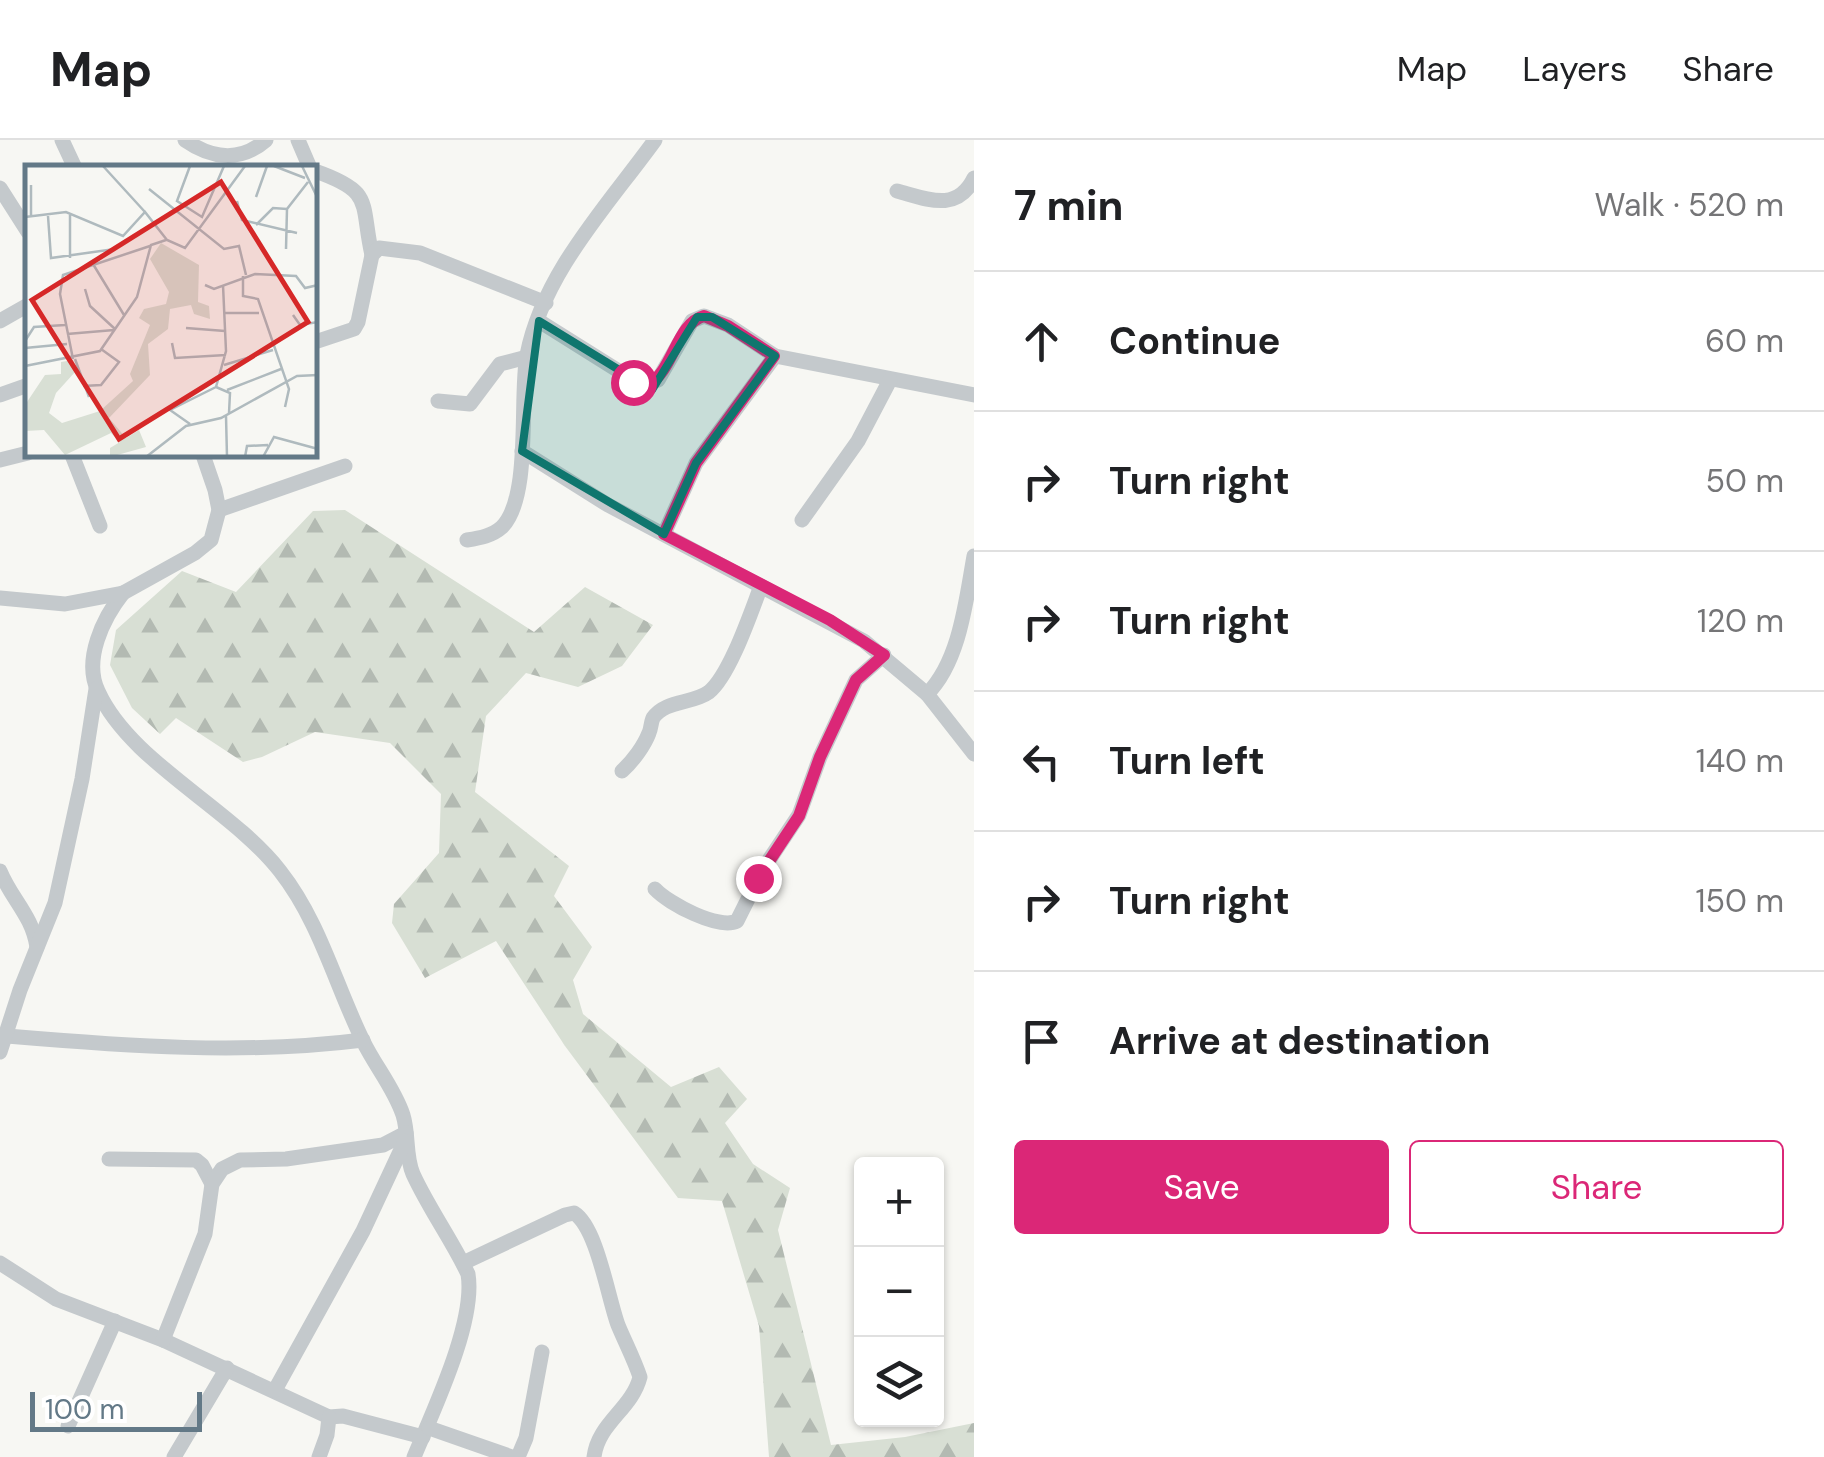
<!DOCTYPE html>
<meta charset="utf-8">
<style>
body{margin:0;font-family:"DM Sans",sans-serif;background:#f6f6f6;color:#202124}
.controls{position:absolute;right:30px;bottom:30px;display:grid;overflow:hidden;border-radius:10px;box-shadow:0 2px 8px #0004}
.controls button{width:90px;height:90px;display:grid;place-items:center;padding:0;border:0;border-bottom:2px solid #e0e0e0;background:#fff;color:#202124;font:50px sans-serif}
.scale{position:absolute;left:30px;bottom:25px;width:172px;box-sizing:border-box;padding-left:10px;border:5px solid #637987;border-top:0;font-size:28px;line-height:35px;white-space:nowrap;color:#637987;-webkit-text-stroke:8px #fff;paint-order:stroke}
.stop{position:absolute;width:30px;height:30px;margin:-22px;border:8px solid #db2777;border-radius:50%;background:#fff}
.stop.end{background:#db2777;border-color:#fff;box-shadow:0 2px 10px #0008}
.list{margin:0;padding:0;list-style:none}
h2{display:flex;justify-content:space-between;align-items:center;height:130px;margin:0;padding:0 40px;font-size:42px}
h2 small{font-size:32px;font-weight:400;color:#757577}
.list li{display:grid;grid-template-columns:65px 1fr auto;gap:30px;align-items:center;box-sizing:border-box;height:140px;padding:0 40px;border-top:2px solid #e0e0e0}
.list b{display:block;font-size:38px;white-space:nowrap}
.list em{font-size:32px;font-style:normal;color:#757577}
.actions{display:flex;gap:20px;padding:30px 40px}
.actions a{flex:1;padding:22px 0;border:2px solid #db2777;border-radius:10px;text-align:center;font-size:35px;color:#db2777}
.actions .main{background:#db2777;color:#fff}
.icon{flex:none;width:55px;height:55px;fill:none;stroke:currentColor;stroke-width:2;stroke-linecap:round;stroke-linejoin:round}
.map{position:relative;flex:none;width:974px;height:1317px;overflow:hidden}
header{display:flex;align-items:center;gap:60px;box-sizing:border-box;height:140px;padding:0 50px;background:#fff;border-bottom:2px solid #e0e0e0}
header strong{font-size:48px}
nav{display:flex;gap:55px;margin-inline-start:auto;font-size:35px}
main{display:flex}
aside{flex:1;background:#fff}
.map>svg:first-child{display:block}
.forest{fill:url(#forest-firs)}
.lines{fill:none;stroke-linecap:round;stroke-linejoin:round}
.minor{stroke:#c4c9cc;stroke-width:15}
.route{stroke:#db2777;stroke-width:12}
.marked{fill:#0f766e;fill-opacity:0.2;stroke:#0f766e;stroke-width:8;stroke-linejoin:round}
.inset-road{fill:none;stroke:#afbabe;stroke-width:2.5}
.view{fill:#d62828;fill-opacity:0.15;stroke:#d62828;stroke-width:5}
.inset-edge{fill:none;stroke:#637987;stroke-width:5}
</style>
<header>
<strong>Map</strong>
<nav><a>Map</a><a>Layers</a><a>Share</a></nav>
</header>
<main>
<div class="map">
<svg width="974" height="1317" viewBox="0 0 974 1317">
<defs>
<pattern id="forest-firs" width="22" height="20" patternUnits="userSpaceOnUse" patternTransform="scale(2.5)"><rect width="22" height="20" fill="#d8dfd4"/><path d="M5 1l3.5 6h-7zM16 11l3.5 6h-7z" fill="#b3bab2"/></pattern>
</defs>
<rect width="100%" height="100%" fill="#f7f7f3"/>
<path class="forest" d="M345 370 534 492 585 447 653 485 622 526 578 547 526 533 486 576 475 652 569 726 554 756 592 807 573 840 583 874 671 947 719 927 747 959 725 983 753 1024 790 1048 778 1090 831 1305 905 1297 974 1283V1317H769L759 1186 722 1061 678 1058 565 906 496 801 425 838 392 783 394 764 439 713 441 654 390 603 315 592 262 617 243 622 176 578 160 594 132 568 110 525 116 490 182 431 236 452 313 371Z"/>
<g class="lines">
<g class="minor">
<path d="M62 0 75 28"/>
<path d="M185 0C212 19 241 22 266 0"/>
<path d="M298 0 310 28"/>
<path d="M315 31C375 52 360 62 372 115"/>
<path d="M0 48 28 92"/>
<path d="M897 51C927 59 957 73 974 38"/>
<path d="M0 181 28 165"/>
<path d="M539 181 641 245 658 240 692 181 704 176 728 185 775 216 974 255"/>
<path d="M315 202 354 189 358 182 372 115 379 108 420 113 546 163"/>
<path d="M0 255 28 245"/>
<path d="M438 261 470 264 500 224 527 217"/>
<path d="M522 311 608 365 864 501 927 554 974 614"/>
<path d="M72 315 100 386"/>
<path d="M0 320 28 313"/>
<path d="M219 370 345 326"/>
<path d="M802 380 858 301 890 240"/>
<path d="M664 394 696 323 775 216"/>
<path d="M467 400C480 398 492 396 502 387 532 357 519 256 527 215 543 133 608 65 655 0"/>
<path d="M123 453C103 478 83 520 98 551 130 622 230 667 280 731 320 782 335 844 363 901 375 926 394 948 403 975 409 994 405 1016 413 1034 429 1069 452 1100 468 1134 476 1182 433 1271 414 1317"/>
<path d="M0 458 65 464 123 453 195 413 211 400 219 370 215 350 203 315"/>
<path d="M927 554C960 521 966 460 974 416"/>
<path d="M622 631C633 621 644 606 649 593 651 589 651 582 653 578 665 560 693 564 709 552 730 535 751 472 761 446"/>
<path d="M0 731C12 760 32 775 37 807"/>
<path d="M655 749C669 764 719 790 737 781L763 729 799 675 820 617 856 540 884 515"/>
<path d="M7 896C125 906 245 915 363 900"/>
<path d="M0 912 20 850 55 763 82 639 96 549"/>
<path d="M109 1019 196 1020 202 1025 212 1044"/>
<path d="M0 1123 56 1159 163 1200 329 1277 343 1276 423 1297"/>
<path d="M463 1123 565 1075 574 1073C597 1087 608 1158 618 1185 625 1202 634 1219 640 1237 632 1269 598 1283 594 1317"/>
<path d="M163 1200 205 1094 212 1044 222 1029 240 1020 286 1019 383 1005 406 993"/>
<path d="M275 1250 363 1091 405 1001"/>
<path d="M68 1286 115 1181"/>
<path d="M429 1288 512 1317"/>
<path d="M174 1317 227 1228"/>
<path d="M319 1317 327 1295 329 1277"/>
<path d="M518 1317 526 1298 542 1212"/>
</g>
</g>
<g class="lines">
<path class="route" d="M633 242 648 245C674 230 676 184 704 176L728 186 774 216 696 323 664 394 830 480 884 515 856 540 820 617 799 676 758 738"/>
</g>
<path class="marked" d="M697 177H712L775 216 696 323 664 394 522 311 539 181 652 250Z"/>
<g transform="translate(25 25)">
<rect width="292" height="292" fill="#f7f7f3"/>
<path d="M136 78 174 100 173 137 184 141 185 154 169 149 166 140 145 144 143 164 123 179 125 210 84 253 101 273 114 265 121 282 85 292V283L95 277 86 268 40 290 19 265 0 266V240L20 210 36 209V197L48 195 50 207 31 228 24 248 37 258 75 246 108 216 105 209 125 160 114 153 119 144 141 139 144 127 125 94Z" fill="#d8dfd4"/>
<path class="inset-road" d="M78 1 120 47M165 1 152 36 177 52 199 1M249 1 280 13M277 1 293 34M124 24 199 84 214 81 221 110M231 32 242 1M212 36 217 55 272 68M45 49V93M23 51 26 93 90 84M0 52 41 47 98 71 120 47 142 75 160 83 220 1M6 52V20M231 60 248 43 262 44M261 84 262 44 283 17M68 99 99 150M218 111V131L233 134 264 224 260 242M180 120 189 124 230 109 271 111 280 123 293 120M60 124 65 141 90 164M199 148H234M268 150 275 160 293 157M161 163 200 166M42 169 89 165M0 176 9 162 40 160M147 178 150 193 201 190M0 183 42 179M48 194 35 129 38 110 125 81M50 194 64 232M199 200 248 185M0 201 75 186 112 132 126 80 141 75M58 221 76 220 94 197 76 184M191 222 205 228 204 248M202 225 256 204M201 251 202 292M165 259 145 245 191 222 201 186 198 120M121 292 161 261 196 253 272 211 293 210M220 292 222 281 243 280M238 292 249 272 293 284"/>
<path class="view" d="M196 17 283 157 94 274 7 135Z"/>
<rect width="292" height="292" class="inset-edge"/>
</g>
</svg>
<div class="controls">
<button>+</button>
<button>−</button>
<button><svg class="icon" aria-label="layers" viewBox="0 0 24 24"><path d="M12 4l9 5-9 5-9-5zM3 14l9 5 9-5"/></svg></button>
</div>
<div class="scale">100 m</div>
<div class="stop" style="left:633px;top:242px"></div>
<div class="stop end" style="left:758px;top:738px"></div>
</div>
<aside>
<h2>7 min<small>Walk · 520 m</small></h2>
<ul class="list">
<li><svg class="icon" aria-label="ahead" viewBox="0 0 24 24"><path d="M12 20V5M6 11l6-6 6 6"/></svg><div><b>Continue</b></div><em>60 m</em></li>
<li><svg class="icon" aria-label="right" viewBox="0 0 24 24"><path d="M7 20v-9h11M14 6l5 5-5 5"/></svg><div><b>Turn right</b></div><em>50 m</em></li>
<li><svg class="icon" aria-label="right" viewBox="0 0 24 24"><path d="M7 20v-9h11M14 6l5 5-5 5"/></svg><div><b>Turn right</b></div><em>120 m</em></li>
<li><svg class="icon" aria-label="left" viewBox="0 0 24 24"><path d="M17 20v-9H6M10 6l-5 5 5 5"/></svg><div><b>Turn left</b></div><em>140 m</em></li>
<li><svg class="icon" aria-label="right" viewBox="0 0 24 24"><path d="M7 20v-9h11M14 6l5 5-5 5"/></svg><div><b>Turn right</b></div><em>150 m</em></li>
<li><svg class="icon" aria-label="arrive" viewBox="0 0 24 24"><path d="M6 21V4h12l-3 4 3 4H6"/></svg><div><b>Arrive at destination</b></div></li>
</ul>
<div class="actions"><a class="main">Save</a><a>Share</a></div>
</aside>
</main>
